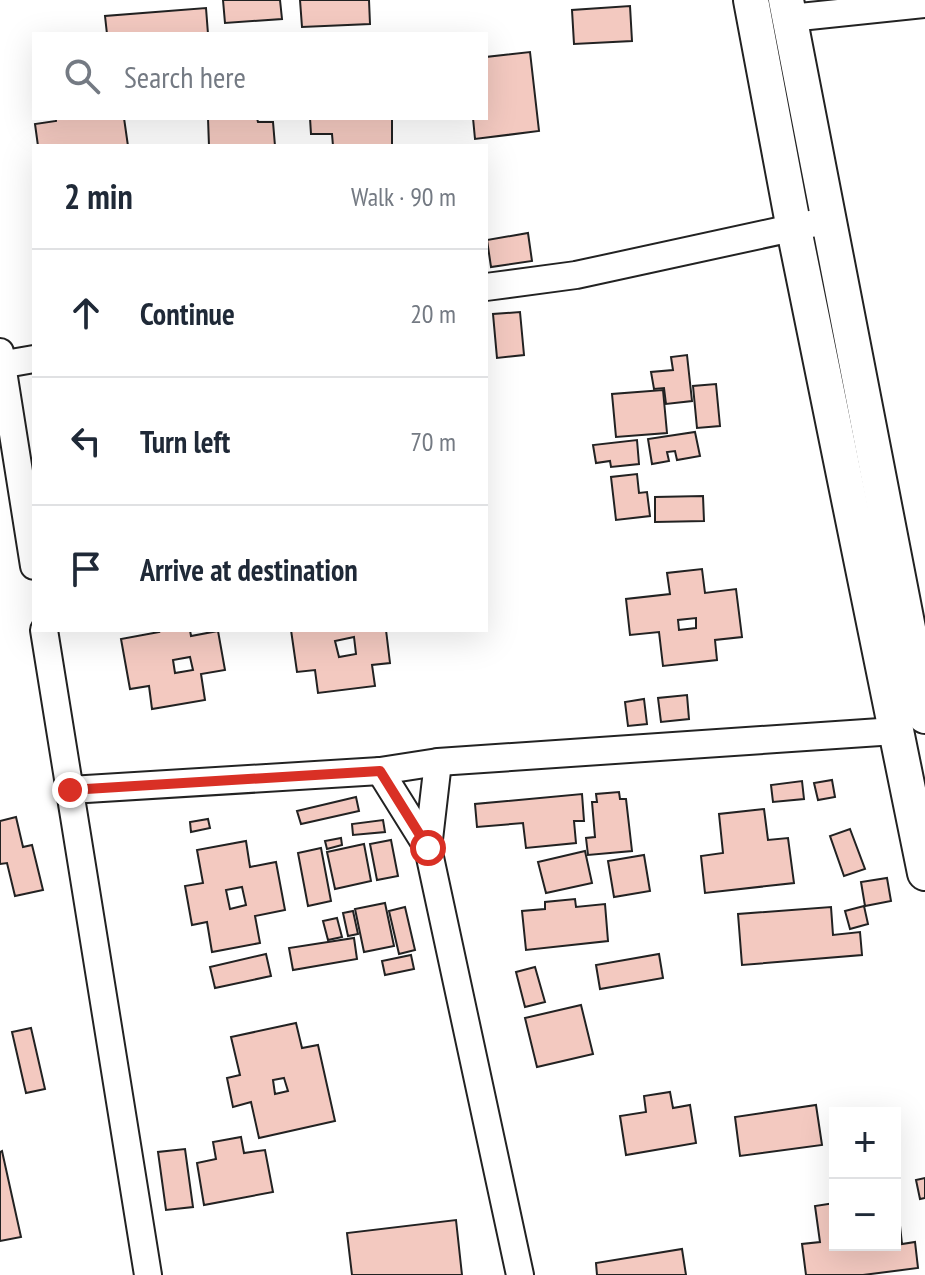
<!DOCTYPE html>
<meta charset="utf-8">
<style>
body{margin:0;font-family:"PT Sans Narrow",sans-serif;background:#f2f2f3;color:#1f2937}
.controls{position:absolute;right:24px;bottom:24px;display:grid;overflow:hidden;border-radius:0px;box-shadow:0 8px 32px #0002}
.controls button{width:72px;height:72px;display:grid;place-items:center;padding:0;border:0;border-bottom:2px solid #e0e1e3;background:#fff;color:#1f2937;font:40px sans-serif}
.stop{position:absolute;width:24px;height:24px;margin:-18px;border:6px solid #d93025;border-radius:50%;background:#fff}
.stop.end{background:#d93025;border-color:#fff;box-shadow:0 2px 8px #0008}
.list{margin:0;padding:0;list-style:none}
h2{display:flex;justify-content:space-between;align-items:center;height:104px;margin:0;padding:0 32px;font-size:34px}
h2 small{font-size:26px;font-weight:400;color:#747a83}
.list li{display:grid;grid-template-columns:52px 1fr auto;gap:24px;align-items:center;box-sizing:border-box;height:128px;padding:0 32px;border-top:2px solid #e0e1e3}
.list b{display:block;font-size:30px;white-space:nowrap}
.list em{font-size:26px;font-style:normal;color:#747a83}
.icon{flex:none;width:44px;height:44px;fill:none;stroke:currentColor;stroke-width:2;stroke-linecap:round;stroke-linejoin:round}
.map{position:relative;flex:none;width:925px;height:1275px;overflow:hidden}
.search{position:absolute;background:#fff;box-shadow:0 8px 32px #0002;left:32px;top:32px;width:456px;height:88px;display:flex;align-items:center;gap:20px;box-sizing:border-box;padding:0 28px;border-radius:0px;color:#747a83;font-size:30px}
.panel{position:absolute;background:#fff;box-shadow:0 8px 32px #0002;left:32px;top:144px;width:456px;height:488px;border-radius:0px}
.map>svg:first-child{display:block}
.building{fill:#f3c9c0;stroke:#222;stroke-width:2;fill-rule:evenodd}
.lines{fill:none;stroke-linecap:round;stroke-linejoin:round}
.minor-casing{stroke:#222;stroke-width:30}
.tertiary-casing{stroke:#222;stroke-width:38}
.minor{stroke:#fff;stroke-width:26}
.tertiary{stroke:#fff;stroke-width:34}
.route{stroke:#d93025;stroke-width:10}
</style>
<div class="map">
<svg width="925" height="1275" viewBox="0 0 925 1275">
<rect width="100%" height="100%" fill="#fff"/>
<g class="building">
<path d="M223 0H280L282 19 225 23Z"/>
<path d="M300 0H369L370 24 302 27Z"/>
<path d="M630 6 632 41 574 44 572 10Z"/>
<path d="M206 8 208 34H107L105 16Z"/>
<path d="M530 52 539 131 475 139 473 118H486V57Z"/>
<path d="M56 118H124L128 146H38L35 124 56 121Z"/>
<path d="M208 118H257L258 122H273L275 146H209Z"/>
<path d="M310 118H392V146H333L332 134H311Z"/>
<path d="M528 233 532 261 491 267 487 240Z"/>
<path d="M520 312 524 355 497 358 493 314Z"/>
<path d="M687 355 692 401 666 404 664 388 654 389 651 372 673 370 671 357Z"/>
<path d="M716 384 720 426 697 428 693 386Z"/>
<path d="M663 390 667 433 616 437 612 394Z"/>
<path d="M695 432 700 456 677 460 675 451 667 452 669 461 652 464 648 439Z"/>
<path d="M637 440 639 464 611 467 610 461 596 463 593 445Z"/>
<path d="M637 474 639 493 647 492 650 516 616 520 611 477Z"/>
<path d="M703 496 704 521 655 522V497Z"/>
<path d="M702 569 705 593 736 589 742 637 715 640 717 660 663 666 659 632 630 635 626 599 670 594 667 573ZM696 618V628L679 630 678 620Z"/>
<path d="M158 630H190L191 636 218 631 225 670 201 674 205 700 152 709 149 686 130 689 121 639 159 632ZM190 657 193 670 175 673 173 660Z"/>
<path d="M291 630H386L390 663 372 665 375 686 318 693 315 670 297 672ZM354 637 356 654 339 657 335 641Z"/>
<path d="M687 695 689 719 661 722 658 698Z"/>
<path d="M644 699 647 724 628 726 625 702Z"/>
<path d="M832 780 835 797 818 800 814 783Z"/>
<path d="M802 781 804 799 773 802 771 785Z"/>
<path d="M619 792 620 799H626L632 851 588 855 586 838 595 837 592 802H597L596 794Z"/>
<path d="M582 794 584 821H574L576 843 526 848 523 823 477 827 475 804Z"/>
<path d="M356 797 359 811 301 824 297 811Z"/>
<path d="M764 809 768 840 788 838 794 883 705 893 701 856 723 853 719 814Z"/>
<path d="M16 817 23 847 32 845 43 890 15 896 7 863 0 864V821Z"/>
<path d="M208 819 210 828 191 832 190 822Z"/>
<path d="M383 820 385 832 353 835 352 824Z"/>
<path d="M850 829 865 869 844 876 830 836Z"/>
<path d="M341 838 342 845 327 849 325 841Z"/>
<path d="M391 840 398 876 377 880 370 844Z"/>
<path d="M246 841 250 867 276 862 285 910 255 916 260 943 212 952 207 922 192 925 185 886 203 883 197 850ZM242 887 246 905 230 909 226 890Z"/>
<path d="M364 844 371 881 335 889 327 852Z"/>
<path d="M321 848 331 901 308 906 298 853Z"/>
<path d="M585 851 592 883 546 893 538 862Z"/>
<path d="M644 855 650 891 614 897 608 861Z"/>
<path d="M887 878 891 901 865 906 861 882Z"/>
<path d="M575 899 576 907 605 904 608 941 526 950 522 911 545 909V902Z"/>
<path d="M385 903 394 946 364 952 355 909Z"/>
<path d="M864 906 868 924 850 929 845 911Z"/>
<path d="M405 907 415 950 399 954 389 911Z"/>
<path d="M831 907 833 935 860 932 862 955 742 965 738 914Z"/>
<path d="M353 911 358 934 348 936 343 913Z"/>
<path d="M337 918 342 937 328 940 323 921Z"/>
<path d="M354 938 357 959 293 970 289 948Z"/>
<path d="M266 954 271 976 215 988 210 967Z"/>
<path d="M659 954 663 978 600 989 596 965Z"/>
<path d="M411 955 414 969 385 975 382 961Z"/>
<path d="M535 967 545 1002 525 1007 516 972Z"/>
<path d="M581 1005 593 1054 537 1067 525 1018Z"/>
<path d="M296 1023 302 1048 318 1045 335 1121 259 1138 251 1102 233 1107 227 1078 240 1075 231 1037ZM284 1078 288 1091 275 1094 273 1080Z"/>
<path d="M31 1028 45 1089 26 1093 12 1032Z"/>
<path d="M670 1092 673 1108 690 1105 696 1143 626 1155 620 1116 646 1112 644 1096Z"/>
<path d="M816 1105 822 1145 740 1156 735 1117Z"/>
<path d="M241 1137 244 1153 265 1150 273 1192 204 1205 197 1163 216 1159 213 1142Z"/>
<path d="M185 1149 193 1207 166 1210 158 1152Z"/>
<path d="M2 1151 21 1237 0 1241V1152Z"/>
<path d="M925 1178V1198L920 1199 916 1180Z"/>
<path d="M835 1203V1245H895V1207H898L902 1244 915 1242 918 1268 863 1275H806L802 1244 820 1242 815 1206Z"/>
<path d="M456 1220 462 1275H352L347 1233Z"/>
<path d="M682 1249 686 1275H597L596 1263Z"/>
</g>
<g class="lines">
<defs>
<g id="minor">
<path d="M790 18 925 4"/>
<path d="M486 287 576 275 829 220"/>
<path d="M0 352 34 566"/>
<path d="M0 365 34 359"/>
<path d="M44 630 148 1275"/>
<path d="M438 762 428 848 520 1275"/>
<path d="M380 771 428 848"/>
<path d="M70 790 380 771 438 762 895 731"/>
</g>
<g id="tertiary">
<path d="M751 0 794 229 925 873"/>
<path d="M786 0 925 716"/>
</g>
</defs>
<use href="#minor" class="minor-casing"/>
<use href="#tertiary" class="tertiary-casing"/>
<use href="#minor" class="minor"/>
<use href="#tertiary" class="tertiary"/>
</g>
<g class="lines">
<path class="route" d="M70 790 380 771 428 848"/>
</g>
</svg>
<div class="controls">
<button>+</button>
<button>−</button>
</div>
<div class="stop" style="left:428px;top:848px"></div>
<div class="stop end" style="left:70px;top:790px"></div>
<div class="search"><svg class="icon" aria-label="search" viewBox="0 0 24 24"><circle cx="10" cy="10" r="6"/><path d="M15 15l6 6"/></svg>Search here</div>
<section class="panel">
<h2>2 min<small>Walk · 90 m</small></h2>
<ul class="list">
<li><svg class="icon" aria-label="ahead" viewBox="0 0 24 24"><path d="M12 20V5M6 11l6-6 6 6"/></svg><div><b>Continue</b></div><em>20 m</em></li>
<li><svg class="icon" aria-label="left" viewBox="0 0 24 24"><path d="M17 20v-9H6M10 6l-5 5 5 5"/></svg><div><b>Turn left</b></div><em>70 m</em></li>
<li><svg class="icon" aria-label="arrive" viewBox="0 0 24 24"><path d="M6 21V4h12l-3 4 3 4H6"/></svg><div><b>Arrive at destination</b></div></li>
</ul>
</section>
</div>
